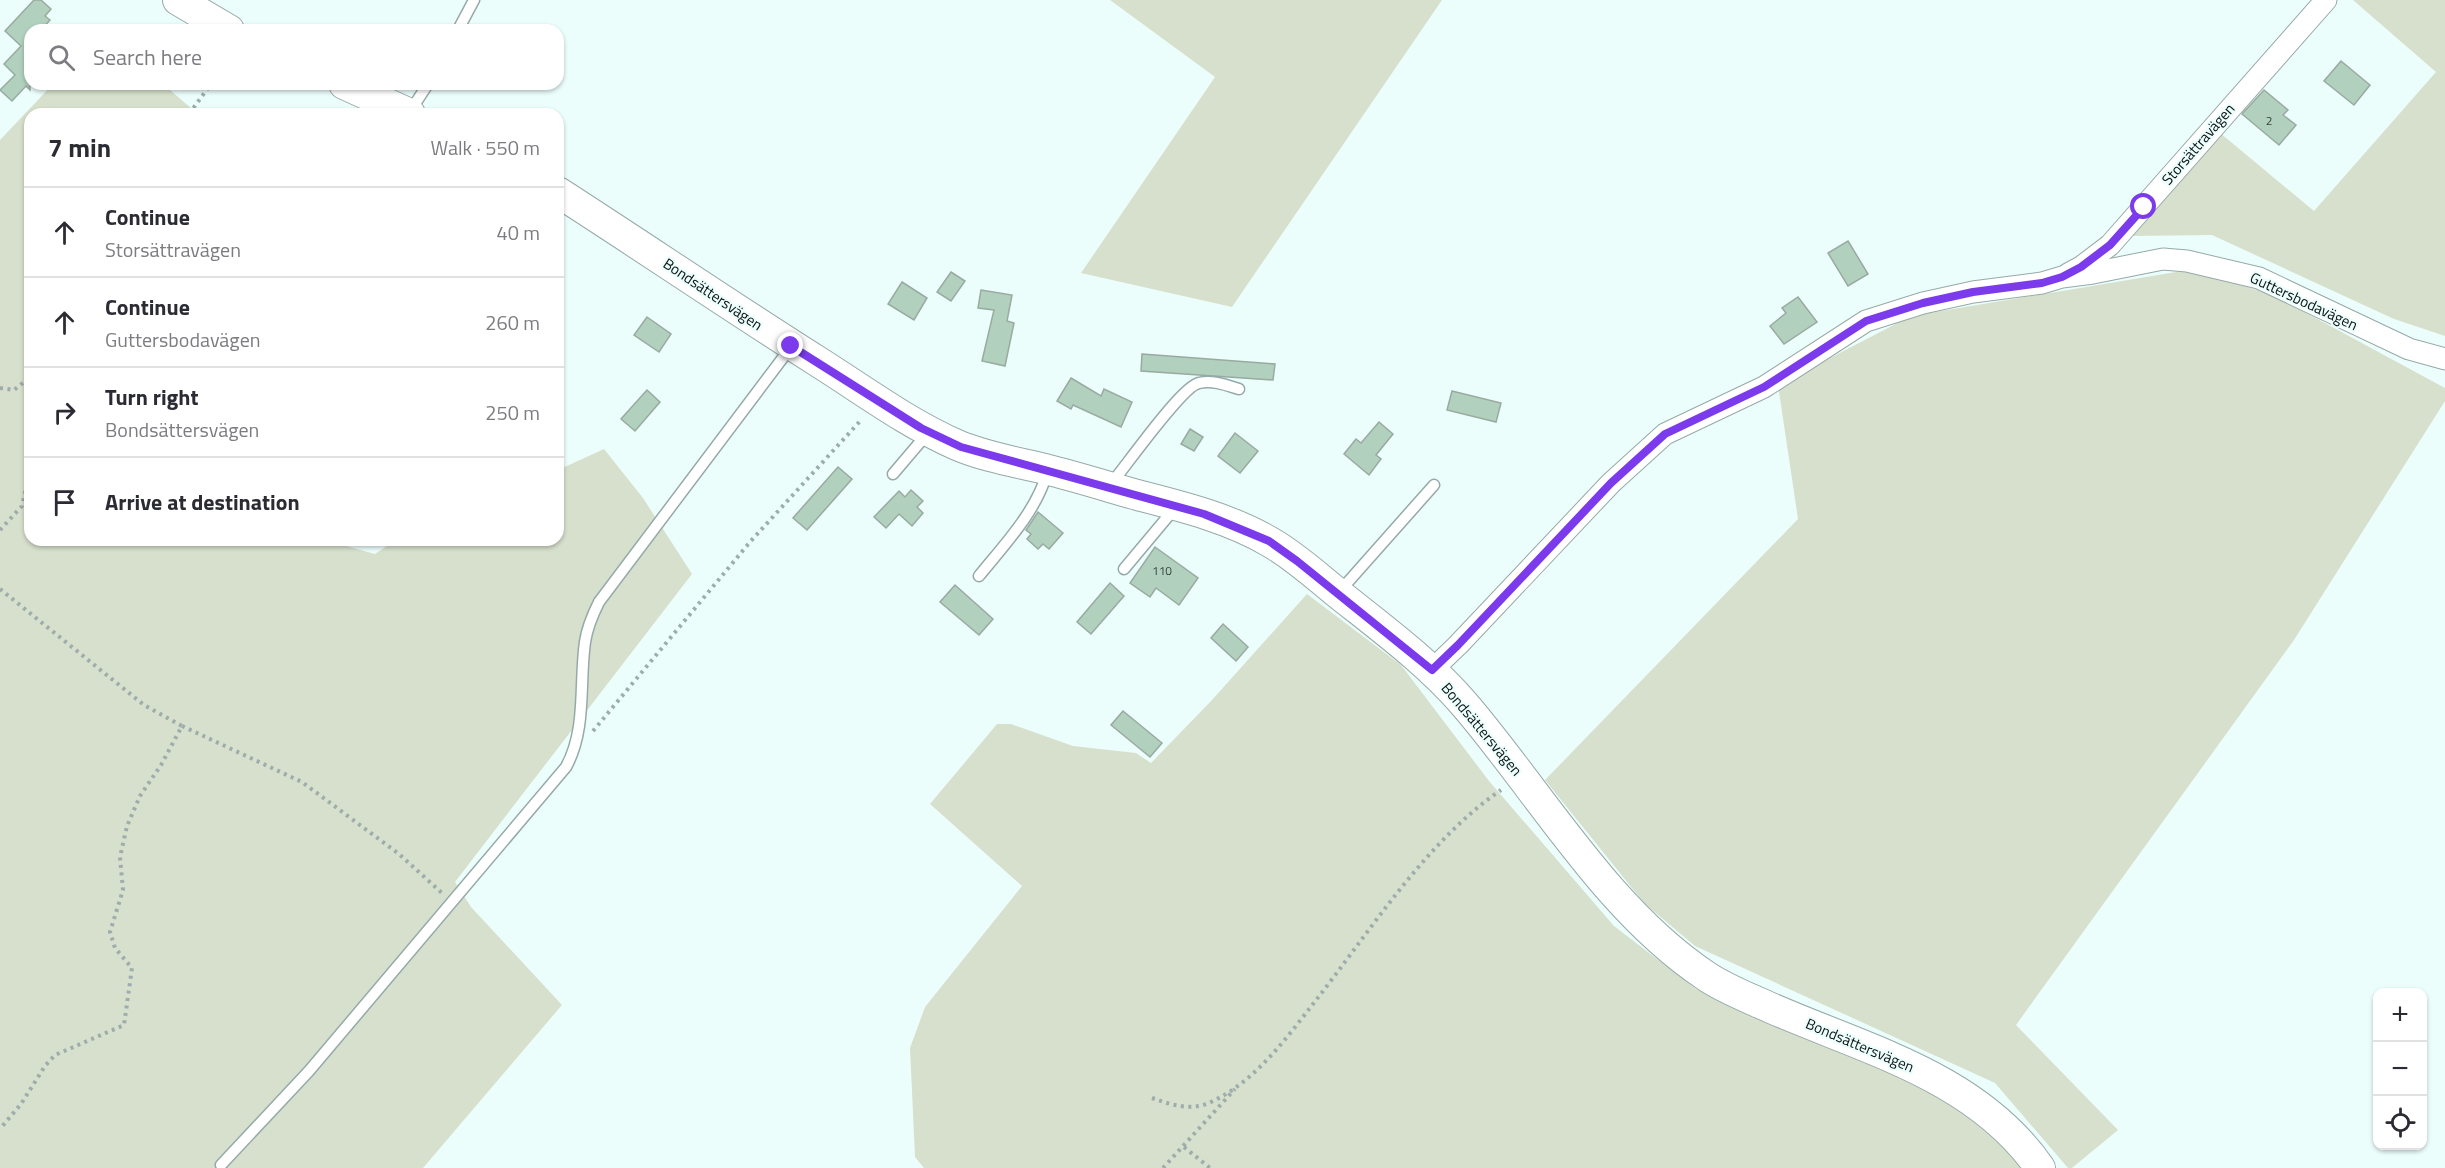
<!DOCTYPE html>
<meta charset="utf-8">
<style>
body{margin:0;font-family:"Titillium Web",sans-serif;background:#f7f7f7;color:#2b2b33}
.controls{position:absolute;right:18px;bottom:18px;display:grid;overflow:hidden;border-radius:12px;box-shadow:0 2px 4px #0004}
.controls button{width:54px;height:54px;display:grid;place-items:center;padding:0;border:0;border-bottom:2px solid #e1e1e2;background:#fff;color:#2b2b33;font:30px sans-serif}
.stop{position:absolute;width:18px;height:18px;margin:-14px;border:4px solid #7c3aed;border-radius:50%;background:#fff}
.stop.end{background:#7c3aed;border-color:#fff;box-shadow:0 2px 6px #0008}
.list{margin:0;padding:0;list-style:none}
h2{display:flex;justify-content:space-between;align-items:center;height:78px;margin:0;padding:0 24px;font-size:26px}
h2 small{font-size:20px;font-weight:400;color:#7c7c81}
.list li{display:grid;grid-template-columns:39px 1fr auto;gap:18px;align-items:center;box-sizing:border-box;height:90px;padding:0 24px;border-top:2px solid #e1e1e2}
.list b{display:block;font-size:22px;white-space:nowrap}
.list p{margin:0;font-size:20px;white-space:nowrap;color:#7c7c81}
.list em{font-size:20px;font-style:normal;color:#7c7c81}
.icon{flex:none;width:33px;height:33px;fill:none;stroke:currentColor;stroke-width:2;stroke-linecap:round;stroke-linejoin:round}
.map{position:relative;flex:none;width:2445px;height:1168px;overflow:hidden}
.search{position:absolute;background:#fff;box-shadow:0 2px 4px #0004;left:24px;top:24px;width:540px;height:66px;display:flex;align-items:center;gap:15px;box-sizing:border-box;padding:0 21px;border-radius:18px;color:#7c7c81;font-size:22px}
.panel{position:absolute;background:#fff;box-shadow:0 2px 4px #0004;left:24px;top:108px;width:540px;height:438px;border-radius:18px}
.map>svg:first-child{display:block}
.green{fill:#d7e0cc}
.building{fill:#b1d1be;stroke:#99aaa0;stroke-width:1.5}
.lines{fill:none;stroke-linecap:round;stroke-linejoin:round}
.lane-casing{stroke:#95aaa8;stroke-width:13}
.street-casing{stroke:#95aaa8;stroke-width:23}
.secondary-casing{stroke:#95aaa8;stroke-width:32}
.path{stroke:#9eacab;stroke-width:4;stroke-dasharray:3 4.5;stroke-linecap:butt}
.lane{stroke:#fff;stroke-width:10}
.street{stroke:#fff;stroke-width:21}
.secondary{stroke:#fff;stroke-width:30}
.route{stroke:#7c3aed;stroke-width:8}
.labels{text-anchor:middle;dominant-baseline:central;stroke-width:4.5;stroke-linejoin:round;paint-order:stroke}
.number-label{font-size:12px;fill:#34423d}
.street-label{font-size:15px;fill:#0b1212;stroke:#ecfefc}
</style>
<div class="map">
<svg width="2445" height="1168" viewBox="0 0 2445 1168">
<rect width="100%" height="100%" fill="#ecfefc"/>
<g class="green">
<path d="M1110 0H1442L1232 307 1081 273 1215 77Z"/>
<path d="M2353 0H2445V336L2394 319 2212 235 2131 236 2219 132 2314 211 2436 72Z"/>
<path d="M53 84H163L192 109 187 114H30V540H324L375 554 396 540H558V470L604 449 643 498 692 574 455 882 471 907 562 1005 423 1168H0V140Z"/>
<path d="M2194 269 2275 296 2445 388V401L2294 640 2016 1025 2118 1130 2072 1168H2068L1995 1083 1695 946 1644 903 1545 780 1798 519 1778 385 1911 316Z"/>
<path d="M1307 594 1401 665 1489 781 1614 926 1696 989 1874 1059 1971 1108 2028 1168H924L915 1157 910 1048 925 1007 1022 886 930 804 997 724H1011L1073 746 1136 753 1151 763 1212 700Z"/>
</g>
<g class="building">
<path d="M34 0H41L51 9 45 16 50 20 41 30H30V90L26 86 12 101 0 90 15 75 4 64 21 46 5 31Z"/>
<path d="M2341 61 2370 85 2354 105 2324 81Z"/>
<path d="M2264 90 2288 110 2283 115 2296 125 2279 145 2242 114Z"/>
<path d="M1848 241 1868 274 1848 286 1828 253Z"/>
<path d="M951 272 965 281 951 301 937 292Z"/>
<path d="M902 282 927 298 914 320 888 304Z"/>
<path d="M981 290 1012 295 1007 321 1014 323 1005 366 982 361 994 310 978 308Z"/>
<path d="M1798 297 1817 322 1784 344 1770 326 1786 313 1782 308Z"/>
<path d="M647 317 671 334 659 352 634 335Z"/>
<path d="M1142 354 1275 364 1273 380 1141 371Z"/>
<path d="M1071 378 1101 396 1104 389 1132 402 1121 427 1073 405 1071 409 1057 401Z"/>
<path d="M647 390 660 402 635 431 621 419Z"/>
<path d="M1452 391 1501 403 1496 422 1447 410Z"/>
<path d="M1379 422 1393 434 1376 455 1381 459 1369 475 1344 454 1356 439 1361 443Z"/>
<path d="M1190 429 1203 437 1194 451 1181 444Z"/>
<path d="M1235 433 1258 451 1240 473 1218 456Z"/>
<path d="M838 467 852 479 807 530 793 518Z"/>
<path d="M911 490 923 501 917 507 923 513 912 526 899 514 886 528 874 517 899 491 905 497Z"/>
<path d="M1038 512 1063 533 1049 549 1043 544 1038 549 1027 539 1031 534 1026 530Z"/>
<path d="M1155 547 1198 578 1179 605 1156 588 1150 597 1130 583Z"/>
<path d="M1110 583 1124 596 1091 634 1077 622Z"/>
<path d="M955 585 993 619 979 635 940 602Z"/>
<path d="M1223 624 1248 647 1236 661 1211 638Z"/>
<path d="M1123 711 1162 743 1150 757 1111 725Z"/>
</g>
<g class="lines">
<defs>
<g id="lane">
<path d="M458 30 474 0"/>
<path d="M409 113 428 84"/>
<path d="M893 474 927 434"/>
<path d="M1111 484C1126 466 1182 386 1199 383 1213 380 1226 385 1239 389"/>
<path d="M1124 569 1175 508"/>
<path d="M979 576C1004 545 1036 512 1047 473"/>
<path d="M1340 591 1434 485"/>
<path d="M221 1165 309 1071 566 767C587 729 579 683 585 642 587 628 593 614 599 602L791 347"/>
</g>
<g id="street">
<path d="M2068 274 2081 267 2110 245 2326 0"/>
<path d="M1432 670 1458 645 1611 483 1665 434 1764 387 1866 321 1923 303 1973 292 2042 283 2062 277 2093 273 2163 259 2187 261 2259 278 2409 349 2445 359"/>
</g>
<g id="secondary">
<path d="M178 0 229 30"/>
<path d="M344 84 410 114"/>
<path d="M558 192C645 248 730 306 817 361 863 390 907 423 957 445 985 457 1016 462 1045 469 1077 477 1109 487 1141 496 1184 507 1231 519 1270 542 1293 555 1314 574 1335 591 1380 627 1427 661 1465 705 1541 794 1607 910 1706 976 1725 989 1749 998 1771 1008 1867 1050 1977 1077 2040 1168"/>
</g>
</defs>
<use href="#lane" class="lane-casing"/>
<use href="#street" class="street-casing"/>
<use href="#secondary" class="secondary-casing"/>
<g class="path">
<path d="M189 114 211 84"/>
<path d="M0 388 14 390 30 377"/>
<path d="M0 530 22 506 30 470"/>
<path d="M0 589 144 705 182 726 161 765 140 796 127 826 120 857 123 890 110 932 115 948 132 968 124 1025 55 1055 45 1066 21 1104 0 1129"/>
<path d="M182 726 302 782 399 854 442 893"/>
<path d="M593 731 750 542 862 419"/>
<path d="M1152 1098C1172 1105 1192 1112 1213 1101 1255 1081 1285 1040 1313 1004 1369 933 1426 841 1501 790"/>
<path d="M1184 1147 1210 1168"/>
<path d="M1163 1168 1235 1089"/>
</g>
<use href="#lane" class="lane"/>
<use href="#street" class="street"/>
<use href="#secondary" class="secondary"/>
</g>
<g class="lines">
<path class="route" d="M791 346 921 428 961 447 1204 514 1269 541 1297 561 1432 670 1458 645 1611 483 1665 434 1764 387 1866 321 1923 303 1973 292 2042 283 2062 277 2081 267 2110 245 2144 207"/>
</g>
<g class="labels">
<g class="number-label">
<text x="2269" y="120">2</text>
<text x="1162" y="570">110</text>
</g>
<g class="street-label">
<text transform="translate(2198 144) rotate(-49)">Storsättravägen</text>
<text transform="translate(713 294) rotate(34)">Bondsättersvägen</text>
<text transform="translate(2304 301) rotate(25)">Guttersbodavägen</text>
<text transform="translate(1482 729) rotate(50)">Bondsättersvägen</text>
<text transform="translate(1860 1045) rotate(23)">Bondsättersvägen</text>
</g>
</g>
</svg>
<div class="controls">
<button>+</button>
<button>−</button>
<button><svg class="icon" aria-label="locate" viewBox="0 0 24 24"><circle cx="12" cy="12" r="6"/><path d="M12 2v4M12 18v4M2 12h4M18 12h4"/></svg></button>
</div>
<div class="stop" style="left:2144px;top:207px"></div>
<div class="stop end" style="left:791px;top:346px"></div>
<div class="search"><svg class="icon" aria-label="search" viewBox="0 0 24 24"><circle cx="10" cy="10" r="6"/><path d="M15 15l6 6"/></svg>Search here</div>
<section class="panel">
<h2>7 min<small>Walk · 550 m</small></h2>
<ul class="list">
<li><svg class="icon" aria-label="ahead" viewBox="0 0 24 24"><path d="M12 20V5M6 11l6-6 6 6"/></svg><div><b>Continue</b><p>Storsättravägen</p></div><em>40 m</em></li>
<li><svg class="icon" aria-label="ahead" viewBox="0 0 24 24"><path d="M12 20V5M6 11l6-6 6 6"/></svg><div><b>Continue</b><p>Guttersbodavägen</p></div><em>260 m</em></li>
<li><svg class="icon" aria-label="right" viewBox="0 0 24 24"><path d="M7 20v-9h11M14 6l5 5-5 5"/></svg><div><b>Turn right</b><p>Bondsättersvägen</p></div><em>250 m</em></li>
<li><svg class="icon" aria-label="arrive" viewBox="0 0 24 24"><path d="M6 21V4h12l-3 4 3 4H6"/></svg><div><b>Arrive at destination</b></div></li>
</ul>
</section>
</div>
